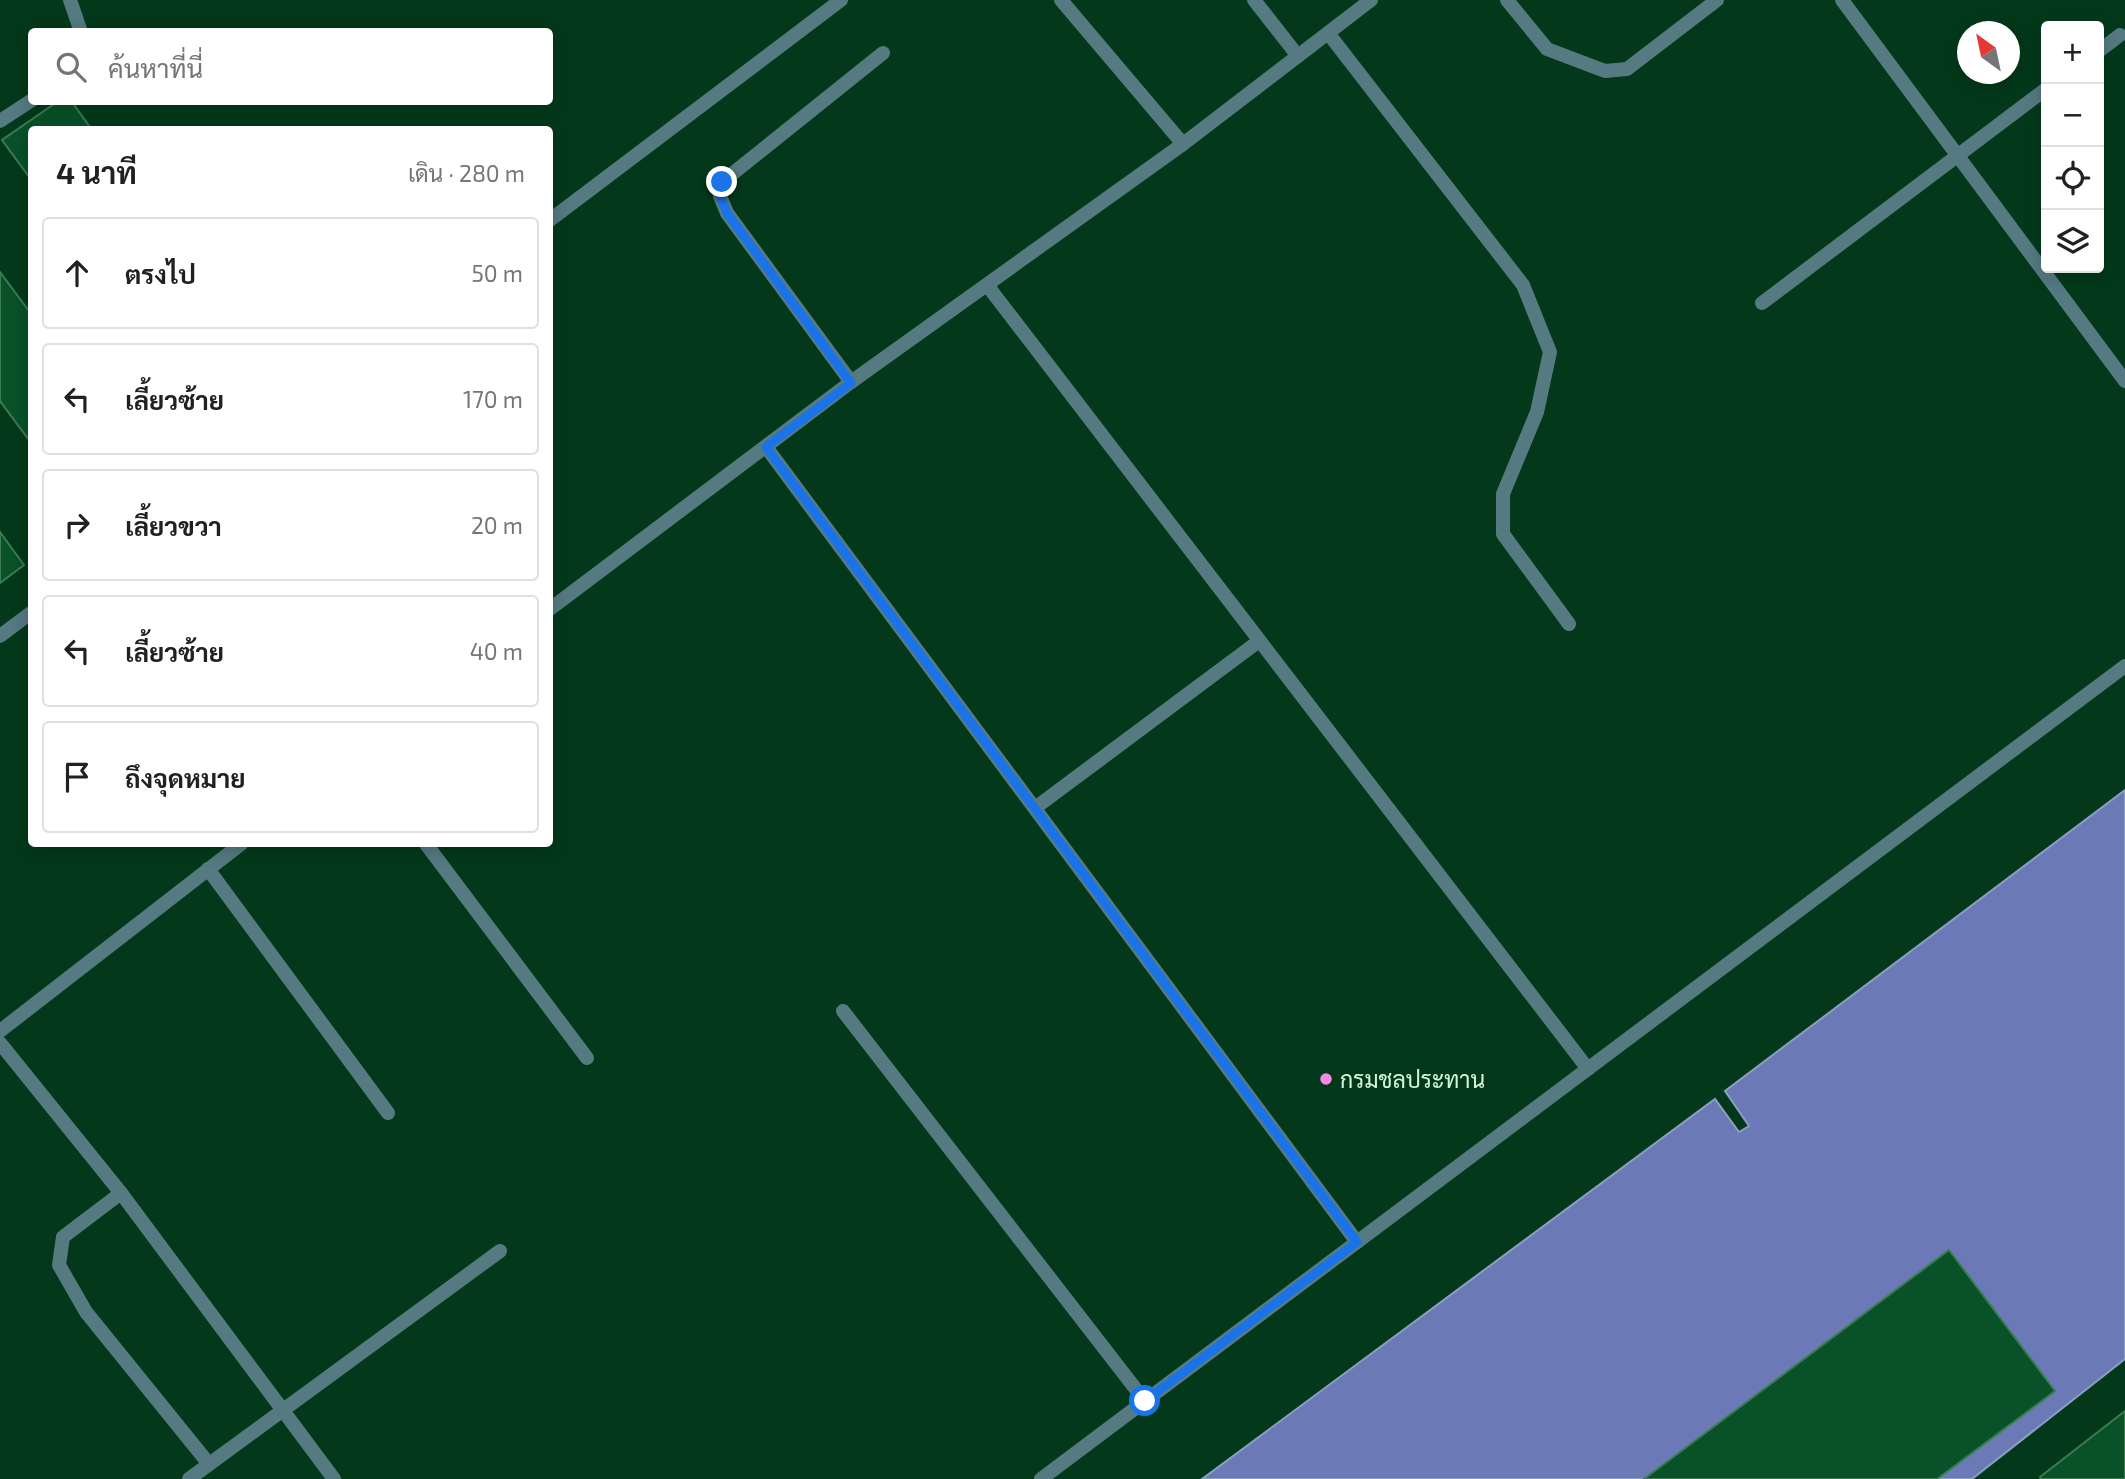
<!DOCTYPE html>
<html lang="th">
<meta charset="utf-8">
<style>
body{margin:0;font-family:"Exo 2",Sarabun,sans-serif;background:#f6f6f6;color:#202124}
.controls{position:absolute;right:21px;top:21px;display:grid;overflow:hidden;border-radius:7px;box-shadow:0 4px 18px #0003}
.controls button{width:63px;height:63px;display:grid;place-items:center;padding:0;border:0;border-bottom:2px solid #e0e0e0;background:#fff;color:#202124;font:35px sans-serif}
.compass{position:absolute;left:1957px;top:21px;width:63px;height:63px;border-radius:50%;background:#fff;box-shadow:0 4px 18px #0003;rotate:327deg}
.stop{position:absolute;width:21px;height:21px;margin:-16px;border:5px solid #1a73e8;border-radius:50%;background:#fff}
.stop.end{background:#1a73e8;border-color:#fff;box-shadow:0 2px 7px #0008}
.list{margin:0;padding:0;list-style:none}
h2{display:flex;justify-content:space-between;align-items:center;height:91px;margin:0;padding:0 28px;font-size:30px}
h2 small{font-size:23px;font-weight:400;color:#757577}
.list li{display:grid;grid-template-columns:46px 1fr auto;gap:21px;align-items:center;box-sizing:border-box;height:112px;margin:0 14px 14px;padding:0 14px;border:2px solid #e0e0e0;border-radius:7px}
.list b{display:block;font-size:26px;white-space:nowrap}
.list em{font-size:23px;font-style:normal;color:#757577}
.icon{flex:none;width:38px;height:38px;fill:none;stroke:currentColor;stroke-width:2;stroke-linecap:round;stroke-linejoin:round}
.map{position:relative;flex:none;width:2125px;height:1479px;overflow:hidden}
.search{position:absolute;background:#fff;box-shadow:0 4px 18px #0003;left:28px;top:28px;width:525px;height:77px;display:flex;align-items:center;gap:18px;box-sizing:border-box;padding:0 24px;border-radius:7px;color:#757577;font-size:26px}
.panel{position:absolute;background:#fff;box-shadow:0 4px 18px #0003;left:28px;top:126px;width:525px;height:721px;border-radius:7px}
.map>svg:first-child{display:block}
.water{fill:#6b7ab7;stroke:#8a9fc2;stroke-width:2}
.building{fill:#085129;stroke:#3b7c51;stroke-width:2}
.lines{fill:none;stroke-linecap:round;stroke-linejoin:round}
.service{stroke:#567a82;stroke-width:14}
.route{stroke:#1a73e8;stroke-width:9}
.poi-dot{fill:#f987e9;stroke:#03391a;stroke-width:2.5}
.labels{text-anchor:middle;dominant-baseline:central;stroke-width:5;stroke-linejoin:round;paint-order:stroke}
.poi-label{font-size:23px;fill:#d4f5dc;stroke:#03391a;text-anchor:start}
</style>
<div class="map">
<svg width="2125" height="1479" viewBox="0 0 2125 1479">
<rect width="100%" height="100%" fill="#03391a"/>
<path class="water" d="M2125 790V1359L1972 1479H1202L1715 1099 1739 1132 1749 1126 1725 1091Z"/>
<g class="building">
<path d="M57 102H72L92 130H32V181L2 140Z"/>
<path d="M0 272 32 315V444L0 401Z"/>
<path d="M0 532 24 565 0 583Z"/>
<path d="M1949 1250 2055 1391 1937 1479H1644Z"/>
<path d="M2125 1411V1479H2041L2040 1477Z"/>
</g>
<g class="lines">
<g class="service">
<path d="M70 0 81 32"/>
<path d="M1061 0 1183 144"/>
<path d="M1254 0 1298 56"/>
<path d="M1507 0 1547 49 1605 71 1627 69 1717 0"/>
<path d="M1842 0 2125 381"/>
<path d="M1328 33 1523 285 1550 352 1537 412 1503 494V534L1569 624"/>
<path d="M2099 51 2120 35"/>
<path d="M0 121 32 100"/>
<path d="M550 220 841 0"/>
<path d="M987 285 1588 1069"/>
<path d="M1762 303 2046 89"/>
<path d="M851 382 727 213 720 196 722 182 883 53"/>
<path d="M766 447 1357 1242"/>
<path d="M550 609 851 382 1183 144 1371 0"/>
<path d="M0 636 32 612"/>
<path d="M1035 808 1259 641"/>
<path d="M426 844 587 1058"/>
<path d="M208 869 388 1113"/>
<path d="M843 1011 1145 1401"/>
<path d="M0 1031 241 844"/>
<path d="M0 1043 121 1193 334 1479"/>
<path d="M121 1193 63 1237 59 1265 86 1312 209 1464"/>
<path d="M189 1479 500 1251"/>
<path d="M1041 1479 2125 666"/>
</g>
</g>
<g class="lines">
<path class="route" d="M722 182 720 196 727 213 851 383 766 447 1357 1242 1145 1401"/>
</g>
<circle class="poi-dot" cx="1326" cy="1079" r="7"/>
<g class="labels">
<g class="poi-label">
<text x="1340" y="1079">กรมชลประทาน</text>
</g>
</g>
</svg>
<div class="controls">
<button>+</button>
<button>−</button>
<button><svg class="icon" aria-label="locate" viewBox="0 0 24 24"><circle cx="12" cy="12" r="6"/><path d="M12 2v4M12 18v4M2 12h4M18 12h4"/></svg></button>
<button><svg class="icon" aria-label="layers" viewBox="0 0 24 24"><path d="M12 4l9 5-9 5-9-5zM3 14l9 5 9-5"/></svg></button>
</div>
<svg class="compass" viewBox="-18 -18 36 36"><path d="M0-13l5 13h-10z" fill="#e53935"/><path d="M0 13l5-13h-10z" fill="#757577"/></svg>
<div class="stop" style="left:1145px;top:1401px"></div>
<div class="stop end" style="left:722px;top:182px"></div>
<div class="search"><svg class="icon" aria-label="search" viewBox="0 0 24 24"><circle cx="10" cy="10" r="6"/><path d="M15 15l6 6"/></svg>ค้นหาที่นี่</div>
<section class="panel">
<h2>4 นาที<small>เดิน · 280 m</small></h2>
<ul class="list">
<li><svg class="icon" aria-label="ahead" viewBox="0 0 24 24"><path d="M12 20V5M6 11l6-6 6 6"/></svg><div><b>ตรงไป</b></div><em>50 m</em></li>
<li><svg class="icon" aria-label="left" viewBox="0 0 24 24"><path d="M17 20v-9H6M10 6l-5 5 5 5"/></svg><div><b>เลี้ยวซ้าย</b></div><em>170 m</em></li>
<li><svg class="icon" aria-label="right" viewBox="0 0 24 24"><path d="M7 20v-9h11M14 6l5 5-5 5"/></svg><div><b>เลี้ยวขวา</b></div><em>20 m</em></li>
<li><svg class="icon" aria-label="left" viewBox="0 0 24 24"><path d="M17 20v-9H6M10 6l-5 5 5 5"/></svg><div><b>เลี้ยวซ้าย</b></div><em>40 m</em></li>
<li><svg class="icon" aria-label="arrive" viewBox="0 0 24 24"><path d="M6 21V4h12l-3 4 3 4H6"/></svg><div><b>ถึงจุดหมาย</b></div></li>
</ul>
</section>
</div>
